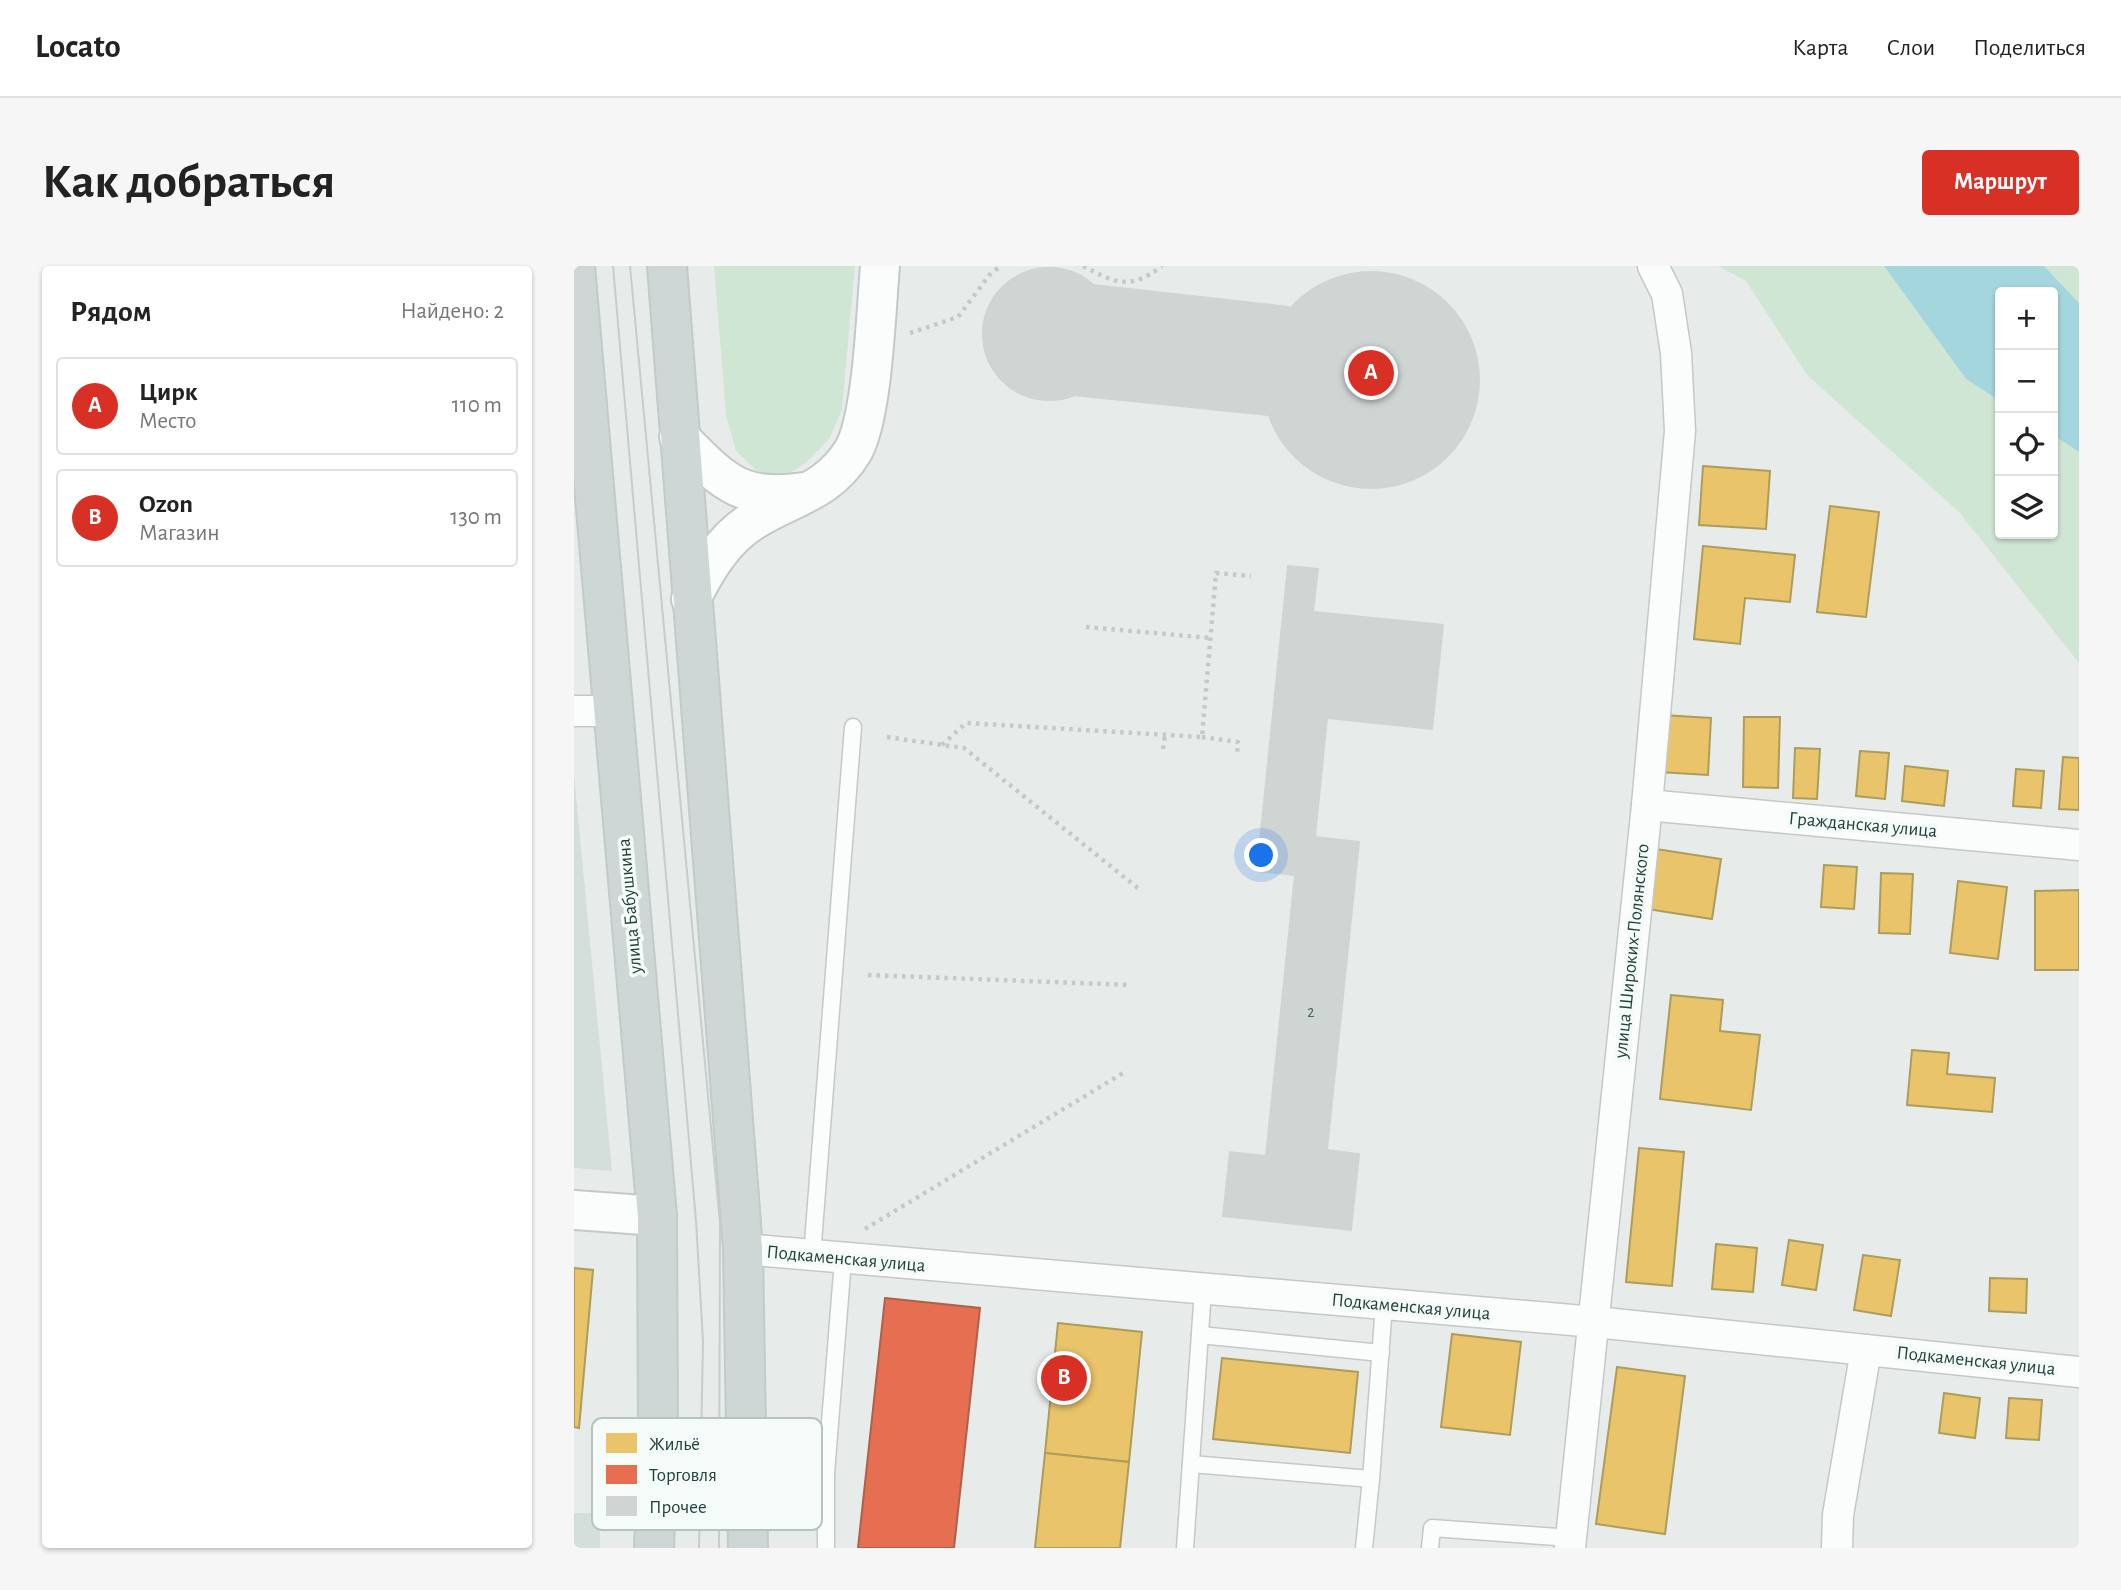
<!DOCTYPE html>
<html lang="ru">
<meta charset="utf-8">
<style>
body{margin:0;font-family:"Alegreya Sans",sans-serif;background:#f6f6f6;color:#222}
.controls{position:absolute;right:21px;top:21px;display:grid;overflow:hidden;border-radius:7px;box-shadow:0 2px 5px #0004}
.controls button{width:63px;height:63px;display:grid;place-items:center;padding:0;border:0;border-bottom:2px solid #e0e0e0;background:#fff;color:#222;font:35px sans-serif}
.you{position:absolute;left:688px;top:590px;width:24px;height:24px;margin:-18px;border:5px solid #fff;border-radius:50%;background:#1a73e8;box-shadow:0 0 0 10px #1a73e833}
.badge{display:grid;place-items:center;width:46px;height:46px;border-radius:50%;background:#d93025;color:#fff;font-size:23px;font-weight:700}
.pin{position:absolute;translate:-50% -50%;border:4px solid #fff;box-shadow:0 2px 7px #0006}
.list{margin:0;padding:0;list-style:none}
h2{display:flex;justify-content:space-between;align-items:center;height:91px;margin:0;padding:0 28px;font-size:30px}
h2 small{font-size:23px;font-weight:400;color:#767676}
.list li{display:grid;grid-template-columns:46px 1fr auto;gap:21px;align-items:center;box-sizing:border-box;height:98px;margin:0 14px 14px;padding:0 14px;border:2px solid #e0e0e0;border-radius:7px}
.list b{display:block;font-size:26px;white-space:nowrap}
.list p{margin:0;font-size:23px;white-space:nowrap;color:#767676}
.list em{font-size:23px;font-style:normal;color:#767676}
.icon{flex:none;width:38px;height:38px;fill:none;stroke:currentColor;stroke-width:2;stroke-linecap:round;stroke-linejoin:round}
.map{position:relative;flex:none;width:1505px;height:1282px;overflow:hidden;border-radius:7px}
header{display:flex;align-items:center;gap:42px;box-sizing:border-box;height:98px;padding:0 35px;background:#fff;border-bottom:2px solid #e0e0e0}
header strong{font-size:33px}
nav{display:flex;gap:38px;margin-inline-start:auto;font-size:24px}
.intro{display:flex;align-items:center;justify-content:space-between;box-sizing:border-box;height:168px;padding:0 42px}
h1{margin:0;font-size:49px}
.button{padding:18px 32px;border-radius:7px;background:#d93025;color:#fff;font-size:24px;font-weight:700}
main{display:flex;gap:42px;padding:0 42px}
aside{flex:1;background:#fff;border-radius:7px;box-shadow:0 2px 5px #0004}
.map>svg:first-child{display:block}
.built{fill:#d4deda}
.green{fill:#cfe6d5}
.water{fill:#a4d7dd}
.homes{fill:#e9c46a;stroke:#ad9d5b;stroke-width:2}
.shops{fill:#e76f51;stroke:#ac624a;stroke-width:2}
.building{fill:#cfd5d3;stroke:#cfd5d2;stroke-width:2}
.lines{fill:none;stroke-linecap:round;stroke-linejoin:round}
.service-casing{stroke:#c4c9c7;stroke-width:19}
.minor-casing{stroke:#c4c9c7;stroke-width:33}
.tertiary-casing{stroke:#c4c9c7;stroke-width:42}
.secondary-casing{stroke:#c2cac7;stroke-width:42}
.primary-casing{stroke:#c1cbc9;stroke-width:42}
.path{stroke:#c2cbc9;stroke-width:4.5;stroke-dasharray:3.5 5;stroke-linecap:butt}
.service{stroke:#fbfcfc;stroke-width:16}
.minor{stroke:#fbfcfc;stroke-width:30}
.tertiary{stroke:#fbfcfc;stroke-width:38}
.secondary{stroke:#fbfcfc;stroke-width:38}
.primary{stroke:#ced7d5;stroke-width:38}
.tram{stroke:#c8cdcb;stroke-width:2}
.labels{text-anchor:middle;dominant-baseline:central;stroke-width:7;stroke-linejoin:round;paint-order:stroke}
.number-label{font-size:16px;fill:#4e6860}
.street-label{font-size:19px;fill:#214239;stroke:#f5fbf8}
.key{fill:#f5fbf8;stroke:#b5c4bf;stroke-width:2}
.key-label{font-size:19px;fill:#214239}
</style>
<header>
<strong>Locato</strong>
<nav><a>Карта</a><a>Слои</a><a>Поделиться</a></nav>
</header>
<div class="intro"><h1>Как добраться</h1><a class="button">Маршрут</a></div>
<main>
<aside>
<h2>Рядом<small>Найдено: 2</small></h2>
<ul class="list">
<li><span class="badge">A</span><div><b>Цирк</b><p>Место</p></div><em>110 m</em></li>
<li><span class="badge">B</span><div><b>Ozon</b><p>Магазин</p></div><em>130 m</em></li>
</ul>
</aside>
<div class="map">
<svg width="1505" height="1282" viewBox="0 0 1505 1282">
<rect width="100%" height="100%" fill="#e7ecea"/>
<g class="built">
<path d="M0 509 38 905 0 902Z"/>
<rect x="0" y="1247" width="26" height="35"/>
</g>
<g class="green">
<path d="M140 0H281L268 143 256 172 234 195 211 210H193L183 205 162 185 152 149Z"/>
<path d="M1144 0H1310L1392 113 1426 135V268H1479V169L1505 186V397L1385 246 1233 109 1172 15Z"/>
<path d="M1470 0H1505V37Z"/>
</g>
<path class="water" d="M1310 0H1470L1505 37V186L1479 169V26H1426V135L1392 113Z"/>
<g class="homes">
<path d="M1129 200 1196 205 1192 263 1125 259Z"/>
<path d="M1256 240 1305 246 1292 351 1243 346Z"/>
<path d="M1129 280 1221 289 1216 336 1171 332 1166 378 1120 373Z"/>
<path d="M1088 449 1137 452 1134 509 1085 506Z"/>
<path d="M1170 451H1206L1204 522 1169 521Z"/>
<path d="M1221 482 1246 483 1243 533 1219 532Z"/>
<path d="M1286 485 1315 487 1311 533 1282 530Z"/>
<path d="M1489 491 1505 492V544L1485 543Z"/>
<path d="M1331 500 1374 505 1370 540 1328 535Z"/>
<path d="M1442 503 1470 505 1467 542 1439 540Z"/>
<path d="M1082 583 1147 593 1138 653 1073 643Z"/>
<path d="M1250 599 1283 601 1280 643 1247 641Z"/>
<path d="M1307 607 1339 608 1336 668 1305 667Z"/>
<path d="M1384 615 1433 621 1424 693 1376 687Z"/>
<path d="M1505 624V704H1461V625Z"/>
<path d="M1097 729 1149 734 1146 765 1186 769 1177 844 1086 833Z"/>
<path d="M1338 784 1375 787 1373 808 1421 812 1418 846 1333 839Z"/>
<path d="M1065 882 1110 886 1098 1020 1052 1016Z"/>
<path d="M1215 974 1249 979 1242 1024 1208 1019Z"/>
<path d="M1142 978 1183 982 1179 1026 1138 1023Z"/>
<path d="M1289 989 1326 994 1317 1050 1280 1044Z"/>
<path d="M0 1002 19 1004 5 1162 0 1161Z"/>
<path d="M1416 1012 1453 1013 1452 1047 1415 1045Z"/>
<path d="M484 1057 568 1066 555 1196 471 1187Z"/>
<path d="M878 1068 947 1076 936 1169 867 1161Z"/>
<path d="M648 1092 784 1106 776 1187 639 1173Z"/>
<path d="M1043 1101 1111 1110 1091 1268 1022 1258Z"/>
<path d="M1370 1127 1406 1132 1401 1172 1365 1167Z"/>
<path d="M1435 1132 1468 1134 1465 1174 1432 1172Z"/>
<path d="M471 1187 555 1196 546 1282H461Z"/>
</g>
<path class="shops" d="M311 1032 406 1042 380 1282H284Z"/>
<g class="building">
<circle cx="475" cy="68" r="66"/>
<circle cx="797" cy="114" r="108"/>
<path d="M519 19 715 41 693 81 688 118 695 149 499 129 512 124 527 110 538 91 542 70 539 48 529 29Z"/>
<path d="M714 300 744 303 739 346 869 359 858 463 753 452 741 571 785 576 753 884 785 888 777 964 649 950 656 886 692 890 721 609 683 605Z"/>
</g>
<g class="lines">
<defs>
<g id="service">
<path d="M238 990 279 461"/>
<path d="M626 1069 807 1087"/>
<path d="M617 1198 797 1213 810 1039"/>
<path d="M172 1208 252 1207 269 994"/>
<path d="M252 1282V1207"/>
<path d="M611 1282 629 1024"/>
<path d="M790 1282 797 1213"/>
<path d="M856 1282 858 1262 997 1272"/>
</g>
<g id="minor">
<path d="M0 445H39"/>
<path d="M1073 539 1505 579"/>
<path d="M169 983 1021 1056 1505 1106"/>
<path d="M996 1282 1073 539 1106 165 1102 87 1093 28 1079 0"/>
<path d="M1263 1282 1264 1249 1292 1084"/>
</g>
<g id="tertiary">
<path d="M105 171C148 214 165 236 230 226"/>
<path d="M117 333C132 303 150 272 180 254 217 231 254 226 279 185 299 150 302 44 306 0"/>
</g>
<path id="secondary" d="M0 944 83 950"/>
<g id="primary">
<path d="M1 0 83 950 84 1169 80 1282"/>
<path d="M93 0 169 983 174 1282"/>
</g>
</defs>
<use href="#service" class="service-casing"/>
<use href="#minor" class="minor-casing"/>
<use href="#tertiary" class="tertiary-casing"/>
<use href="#secondary" class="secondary-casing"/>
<use href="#primary" class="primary-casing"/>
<g class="path">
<path d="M509 0C543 18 556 24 588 0"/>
<path d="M336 67 384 51 417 7 427 0"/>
<path d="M512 361 637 372"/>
<path d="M313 471 390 482 565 623"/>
<path d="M628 471 664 476 663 489"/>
<path d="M368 479 392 457 628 471 642 307 677 310"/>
<path d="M589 483 591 469"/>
<path d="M294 709 557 719"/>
<path d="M291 963 549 807"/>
</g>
<use href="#service" class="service"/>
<use href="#minor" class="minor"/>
<use href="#tertiary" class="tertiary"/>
<use href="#secondary" class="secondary"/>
<use href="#primary" class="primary"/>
<g class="tram">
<path d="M39 0 122 955 129 1075 125 1282"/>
<path d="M56 0 146 957 145 1282"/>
</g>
</g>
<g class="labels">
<g class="number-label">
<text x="737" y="746">2</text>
</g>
<g class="street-label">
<text transform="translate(1289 559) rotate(5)">Гражданская улица</text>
<text transform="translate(56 640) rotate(-95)">улица Бабушкина</text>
<text transform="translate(1058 685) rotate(-84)">улица Широких-Полянского</text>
<text transform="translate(272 993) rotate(5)">Подкаменская улица</text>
<text transform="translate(837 1041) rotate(5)">Подкаменская улица</text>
<text transform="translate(1402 1095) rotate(6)">Подкаменская улица</text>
</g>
</g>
<rect x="18" y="1152" width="230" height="112" rx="10" class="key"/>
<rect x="32" y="1167" width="31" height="20" fill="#e9c46a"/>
<rect x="32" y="1199" width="31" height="19" fill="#e76f51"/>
<rect x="32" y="1230" width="31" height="20" fill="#cfd5d3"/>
<g class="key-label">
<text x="75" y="1184">Жильё</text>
<text x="75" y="1215">Торговля</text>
<text x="75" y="1247">Прочее</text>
</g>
</svg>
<div class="controls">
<button>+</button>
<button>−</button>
<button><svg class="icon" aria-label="locate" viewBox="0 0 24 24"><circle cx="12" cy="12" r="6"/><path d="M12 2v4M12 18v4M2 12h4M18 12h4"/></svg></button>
<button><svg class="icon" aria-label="layers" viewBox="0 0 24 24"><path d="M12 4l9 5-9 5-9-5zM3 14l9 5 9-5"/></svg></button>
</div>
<div class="you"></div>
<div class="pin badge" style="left:797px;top:107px">A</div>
<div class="pin badge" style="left:490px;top:1112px">B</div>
</div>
</main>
